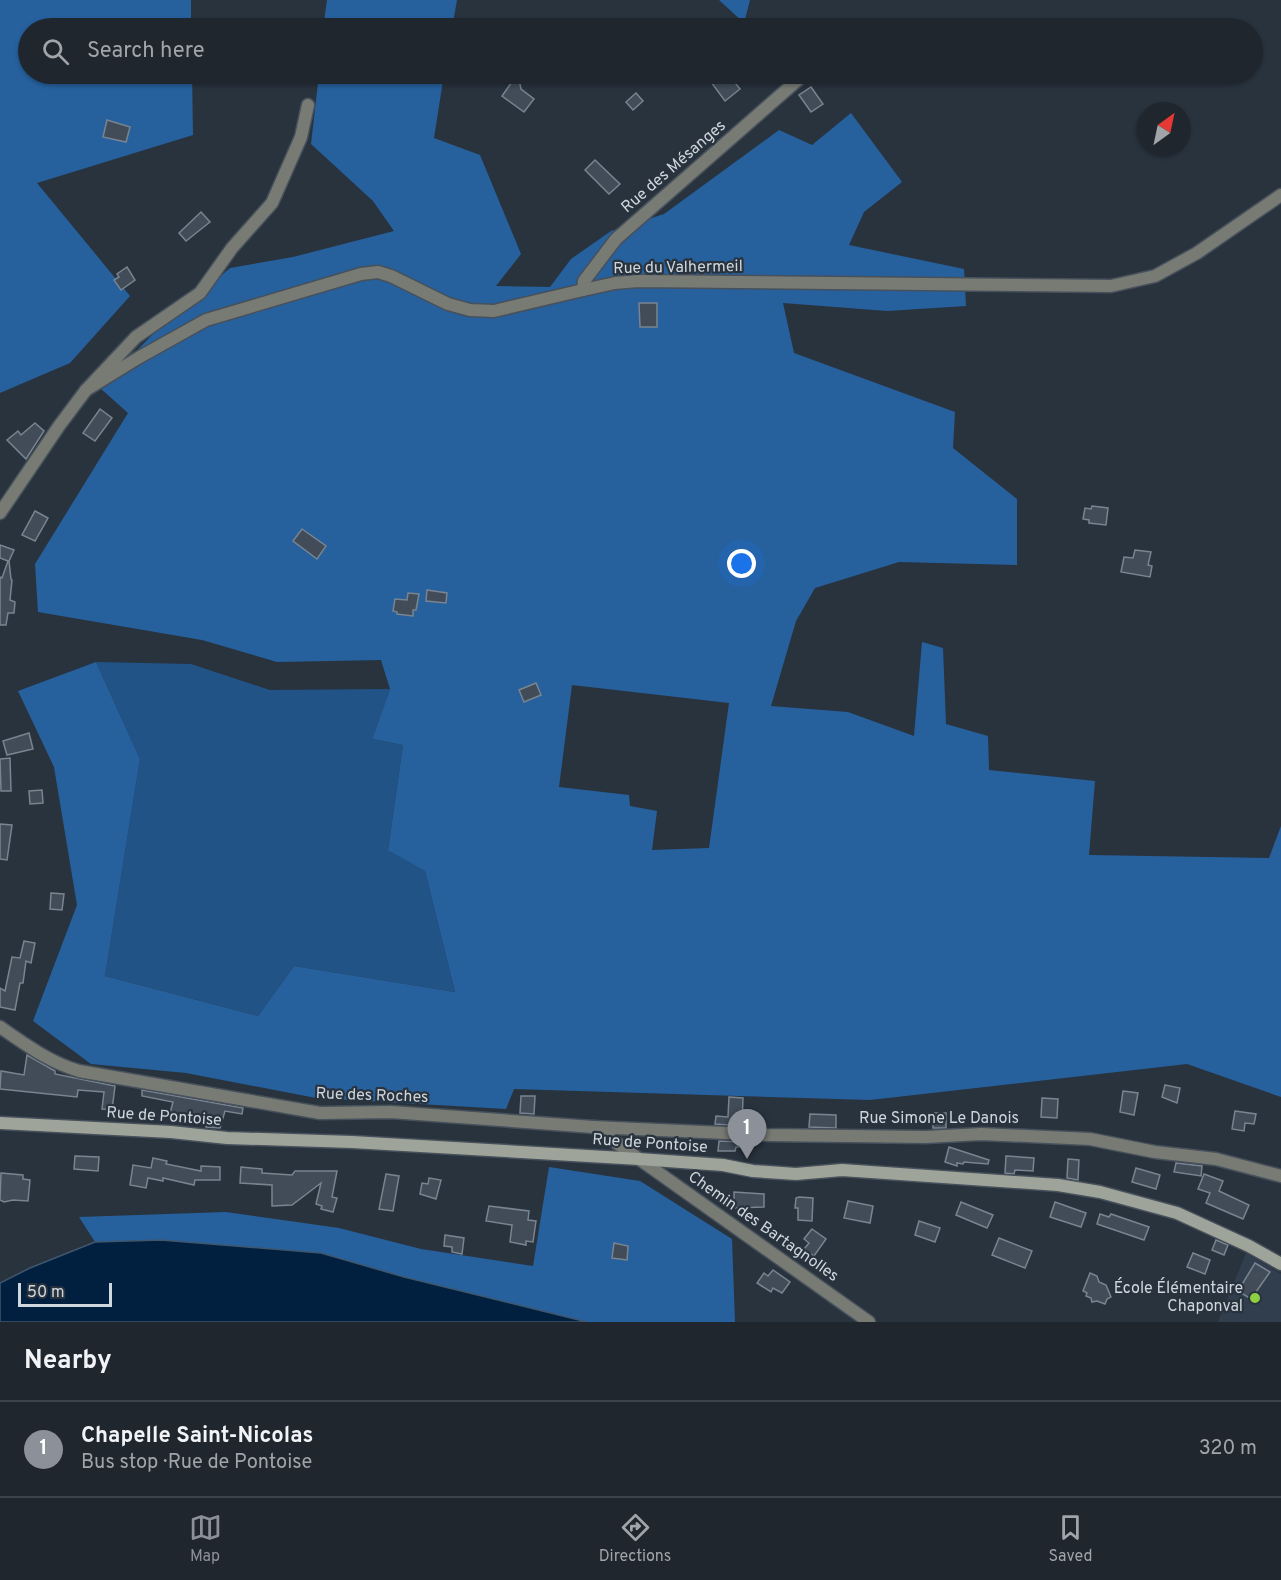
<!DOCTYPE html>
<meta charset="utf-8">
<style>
body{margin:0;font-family:Overpass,sans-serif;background:#272e36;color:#f1f3f6}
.compass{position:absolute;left:1137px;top:102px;width:54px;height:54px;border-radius:50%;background:#1f262e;box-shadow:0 2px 4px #0004;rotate:33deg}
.scale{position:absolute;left:18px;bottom:15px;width:94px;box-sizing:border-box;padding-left:6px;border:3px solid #cfd6dd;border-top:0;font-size:16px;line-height:21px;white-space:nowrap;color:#cfd6dd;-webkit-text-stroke:4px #29333e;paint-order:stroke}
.you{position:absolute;left:742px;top:564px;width:21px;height:21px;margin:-15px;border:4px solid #fff;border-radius:50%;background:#1a73e8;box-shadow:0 0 0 9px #1a73e833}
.badge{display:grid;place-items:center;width:39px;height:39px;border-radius:50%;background:#8c9099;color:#fff;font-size:20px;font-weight:700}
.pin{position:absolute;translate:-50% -50px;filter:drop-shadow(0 2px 3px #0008)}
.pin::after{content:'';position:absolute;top:32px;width:21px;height:18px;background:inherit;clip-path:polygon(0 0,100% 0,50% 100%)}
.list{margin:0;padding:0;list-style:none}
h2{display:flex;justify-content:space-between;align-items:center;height:78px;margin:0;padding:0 24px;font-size:26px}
h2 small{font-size:20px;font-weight:400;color:#a1a5aa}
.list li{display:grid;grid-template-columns:39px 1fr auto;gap:18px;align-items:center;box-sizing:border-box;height:96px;padding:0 24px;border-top:2px solid #3c434a}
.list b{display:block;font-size:22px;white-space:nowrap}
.list p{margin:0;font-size:20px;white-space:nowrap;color:#a1a5aa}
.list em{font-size:20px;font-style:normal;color:#a1a5aa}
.icon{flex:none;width:33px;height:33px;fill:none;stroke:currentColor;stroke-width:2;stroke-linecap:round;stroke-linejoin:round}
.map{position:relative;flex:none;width:1281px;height:1322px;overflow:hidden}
.search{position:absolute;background:#1f262e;box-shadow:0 2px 4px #0004;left:18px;right:18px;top:18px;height:66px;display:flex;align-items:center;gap:15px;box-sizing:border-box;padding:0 21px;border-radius:33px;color:#a1a5aa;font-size:22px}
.sheet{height:174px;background:#1f262e}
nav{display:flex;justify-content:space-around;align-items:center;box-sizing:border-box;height:84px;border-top:2px solid #3c434a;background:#1f262e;font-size:16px;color:#a1a5aa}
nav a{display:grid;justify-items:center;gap:3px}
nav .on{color:#8c9099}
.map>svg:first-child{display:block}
.built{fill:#303e4e}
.green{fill:#215386}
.forest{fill:#26619e;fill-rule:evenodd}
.water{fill:#01203f;stroke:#3f576e;stroke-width:1.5}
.building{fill:#414c58;stroke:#798491;stroke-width:1.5}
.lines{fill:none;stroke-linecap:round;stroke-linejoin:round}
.minor-casing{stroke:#47505b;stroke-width:15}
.secondary-casing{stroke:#47505b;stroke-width:15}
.minor{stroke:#777b74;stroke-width:12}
.secondary{stroke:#9ea499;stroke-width:12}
.poi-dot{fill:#8ece43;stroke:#29333e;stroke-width:2}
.labels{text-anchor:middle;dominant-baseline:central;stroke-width:4.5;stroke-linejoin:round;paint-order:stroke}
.street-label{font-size:16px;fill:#cfd6dd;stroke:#29333e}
.poi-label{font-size:16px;fill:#cfd6dd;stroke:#29333e;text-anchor:end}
</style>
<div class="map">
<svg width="1281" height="1322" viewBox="0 0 1281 1322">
<rect width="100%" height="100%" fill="#29333e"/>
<path class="built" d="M1246 1253 1281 1274V1322H1218Z"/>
<path class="green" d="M96 662 191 664 270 690 390 689 372 739 403 745 388 849 425 871 455 992 294 966 258 1016 105 976 140 759Z"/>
<g class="forest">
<path d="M0 0H191V28H28V74H192L193 135 37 183 130 296 70 363 0 393Z"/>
<path d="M327 0H457L452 28H323Z"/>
<path d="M719 0H750L744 23Z"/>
<path d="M319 74H444L434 138 480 155 521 254 496 286 550 287 571 259 611 231 664 214 779 130 812 145 851 113 902 182 864 212 849 245 964 269 966 306 887 311 783 303 794 353 955 412 953 448 1017 499V565L899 562 815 588 796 621 771 706 848 712 914 736 922 642 943 648 946 724 988 736 989 770 1095 781 1089 855 1269 858 1281 826V1097L1187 1064 870 1100 514 1089 506 1109 316 1098 186 1073 91 1064 33 1021 77 905 54 767 18 691 96 662 140 759 105 976 258 1016 294 966 455 992 425 871 388 850 403 745 372 739 390 689 381 660 277 662 202 640 38 612 35 564 128 413 100 388 155 332 230 268 293 257 394 231 373 201 311 144ZM572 685 729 703 709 848 652 850 657 811 630 806 629 795 559 787Z"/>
<path d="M549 1167 640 1181 732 1239 735 1322H587L404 1277 321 1253 161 1240 95 1242 79 1217 226 1212 339 1228 421 1249 533 1266Z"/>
</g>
<path class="water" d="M161 1240 321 1253 404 1277 587 1322H0V1283L30 1268 95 1242Z"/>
<g class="building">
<path d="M722 74H728L740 89 725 101 711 82Z"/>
<path d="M514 79 520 84 521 89 534 99 524 112 502 96Z"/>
<path d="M811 87 823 104 811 112 799 95Z"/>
<path d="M636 93 643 101 633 110 626 102Z"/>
<path d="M107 120 130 127 126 142 103 137Z"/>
<path d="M595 160 620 184 609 194 585 170Z"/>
<path d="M201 212 210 222 186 241 179 233Z"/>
<path d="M127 267 135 280 121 290 114 280 119 277 117 274Z"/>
<path d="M639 303H657V327H640Z"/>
<path d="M100 409 112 418 95 441 83 433Z"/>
<path d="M35 423 44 431 26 459 7 440 18 431 21 435Z"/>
<path d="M1092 506 1108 508 1106 525 1089 523V520L1083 519 1085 508 1091 509Z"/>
<path d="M35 511 48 518 35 541 22 535Z"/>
<path d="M302 529 326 546 317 559 293 541Z"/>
<path d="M0 545 14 550 9 561 11 579 12 580 10 600 15 602 14 613H8L6 625H0V577L2 578 8 561 0 558Z"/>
<path d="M1135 550 1151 552 1148 565 1152 566 1150 577 1121 572 1124 557 1133 558Z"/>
<path d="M427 590 447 593 446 603 426 601Z"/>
<path d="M408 593 419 594 416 610H413V616L397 614V612L393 611 395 599 407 600Z"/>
<path d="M536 683 541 695 524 702 519 690Z"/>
<path d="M29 733 33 749 7 755 3 741Z"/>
<path d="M10 758 11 791H1L0 759Z"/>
<path d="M42 790 43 803 30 804 29 791Z"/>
<path d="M0 824 12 825 7 860 0 859Z"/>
<path d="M51 893 64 894 62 910 50 909Z"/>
<path d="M24 941 35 943 31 963 26 961 23 983H20L15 1010 0 1007V988L5 991 12 957 20 958Z"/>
<path d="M27 1055 55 1071V1074L115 1086 112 1110 102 1109 104 1092 78 1090 77 1097 0 1089 1 1071 24 1075Z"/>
<path d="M1165 1085 1180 1088 1177 1103 1162 1097Z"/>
<path d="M142 1090 243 1108 242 1114 225 1111 220 1128 206 1127 207 1124 169 1117 173 1102 142 1096Z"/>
<path d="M1123 1091 1138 1093 1134 1115 1120 1112Z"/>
<path d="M521 1096H535L534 1114 520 1113Z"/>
<path d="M729 1097 743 1098 742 1126 715 1124 716 1116 728 1117Z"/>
<path d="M1042 1098 1058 1099 1057 1118 1041 1117Z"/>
<path d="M1235 1111 1256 1114 1254 1124 1245 1123 1244 1131 1232 1129Z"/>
<rect x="933" y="1113" width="13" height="15"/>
<path d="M810 1114 836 1115V1128L809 1127Z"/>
<path d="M719 1141 741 1142V1147H736L735 1151H718Z"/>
<path d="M949 1147 989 1160 988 1164 964 1162 963 1164 957 1163V1166L945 1162Z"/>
<path d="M75 1156 99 1157 98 1171 74 1169Z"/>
<path d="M1006 1156 1034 1158 1033 1171 1015 1170 1014 1174 1005 1173Z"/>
<path d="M153 1158 167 1161 166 1164 201 1171V1166L220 1167V1180H195L194 1185 163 1178V1181L148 1178 146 1188 130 1185 133 1165 151 1168Z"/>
<path d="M1068 1159 1079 1160 1078 1180 1067 1178Z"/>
<path d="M1176 1163 1202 1166 1201 1176 1174 1172Z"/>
<path d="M241 1167 262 1169V1173L292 1175 295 1171H337L332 1197 337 1198 333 1212 321 1209 322 1206 316 1204 321 1183 292 1205 272 1206V1185L240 1183Z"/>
<path d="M1136 1168 1160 1175 1156 1189 1132 1182Z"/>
<path d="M1 1173 23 1175V1179L30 1180 28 1201 13 1200 4 1202 0 1200Z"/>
<path d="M386 1174 399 1176 393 1211 379 1209Z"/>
<path d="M1204 1174 1223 1181 1219 1191 1249 1205 1243 1219 1206 1203 1210 1193 1198 1189Z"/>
<path d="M429 1178 441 1180 436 1199 420 1194 422 1183 428 1184Z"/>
<path d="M734 1192 764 1194V1207L734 1208Z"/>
<path d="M799 1197 813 1198 812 1221 798 1220V1208H795L796 1198Z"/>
<path d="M848 1201 873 1206 870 1223 844 1218Z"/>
<path d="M961 1202 993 1215 987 1228 956 1215Z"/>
<path d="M1055 1202 1086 1213 1081 1227 1050 1217Z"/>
<path d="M489 1206 529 1211 528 1220 536 1221 533 1242 526 1241V1245L510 1242 512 1225 486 1221Z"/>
<path d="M1100 1214 1109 1217 1111 1214 1149 1227 1144 1240 1097 1224Z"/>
<path d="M919 1221 940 1228 935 1242 915 1235Z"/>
<path d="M812 1229 826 1239 814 1256 804 1249 809 1243 804 1239Z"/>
<path d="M445 1235 464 1238 462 1254 452 1252V1247L444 1246Z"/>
<path d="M999 1238 1032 1251 1025 1268 992 1255Z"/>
<path d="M1216 1240 1228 1245 1224 1255 1212 1250Z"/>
<path d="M614 1243 628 1246 627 1260 612 1258Z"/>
<path d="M1193 1253 1210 1260 1205 1274 1187 1267Z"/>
<path d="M1255 1263 1270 1272 1251 1299 1238 1291Z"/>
<path d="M773 1270 790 1282 782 1293 773 1288 771 1292 757 1283 764 1273 768 1276Z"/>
<path d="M1090 1273 1097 1276 1099 1282 1106 1285 1111 1297 1107 1299 1105 1304 1097 1301 1092 1302 1091 1298 1086 1296 1087 1293 1083 1291Z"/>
</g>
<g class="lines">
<defs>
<g id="minor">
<path d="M583 290 584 281 616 239 800 78"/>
<path d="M86 390 138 358 206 320 361 274 378 272 391 276 448 304 470 310 494 311 583 290 615 283 638 281 1111 286 1155 276 1197 253 1281 195"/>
<path d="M0 513 59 426 86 390 136 337 200 293 232 248 272 203 301 137 308 105"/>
<path d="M0 1027C26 1045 49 1062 79 1071L320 1113 391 1112 593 1127 767 1135 926 1137 981 1134 1090 1139 1155 1152 1216 1159 1281 1176"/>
<path d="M594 1127 869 1322"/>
</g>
<path id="secondary" d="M0 1123 171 1132 227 1138 352 1142 639 1159 723 1165 753 1171 796 1174 842 1170 1058 1185 1100 1192 1177 1213 1249 1246 1281 1264"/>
</defs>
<use href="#minor" class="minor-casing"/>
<use href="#secondary" class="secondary-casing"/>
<use href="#minor" class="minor"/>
<use href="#secondary" class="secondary"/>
</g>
<circle class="poi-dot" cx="1255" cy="1298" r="6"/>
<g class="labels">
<g class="street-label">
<text transform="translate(674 167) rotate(-41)">Rue des Mésanges</text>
<text transform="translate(678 268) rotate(-1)">Rue du Valhermeil</text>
<text transform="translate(372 1096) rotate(2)">Rue des Roches</text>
<text transform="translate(164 1117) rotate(4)">Rue de Pontoise</text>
<text x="939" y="1119">Rue Simone Le Danois</text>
<text transform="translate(650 1144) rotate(4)">Rue de Pontoise</text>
<text transform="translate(763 1227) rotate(35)">Chemin des Bartagnolles</text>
</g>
<g class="poi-label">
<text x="1243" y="1289">École Élémentaire<tspan x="1243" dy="18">Chaponval</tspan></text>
</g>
</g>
</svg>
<svg class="compass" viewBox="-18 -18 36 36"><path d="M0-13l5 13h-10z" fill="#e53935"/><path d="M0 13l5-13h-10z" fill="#a1a5aa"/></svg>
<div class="scale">50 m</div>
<div class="you"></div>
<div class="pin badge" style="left:747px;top:1159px">1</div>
<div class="search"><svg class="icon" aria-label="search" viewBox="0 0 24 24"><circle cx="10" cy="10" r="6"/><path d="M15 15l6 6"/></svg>Search here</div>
</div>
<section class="sheet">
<h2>Nearby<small></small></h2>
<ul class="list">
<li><span class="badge">1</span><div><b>Chapelle Saint-Nicolas</b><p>Bus stop · Rue de Pontoise</p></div><em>320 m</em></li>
</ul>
</section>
<nav>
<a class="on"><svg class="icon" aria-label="map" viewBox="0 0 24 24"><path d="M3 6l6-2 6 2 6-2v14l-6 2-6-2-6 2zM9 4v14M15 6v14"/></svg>Map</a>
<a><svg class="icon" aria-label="directions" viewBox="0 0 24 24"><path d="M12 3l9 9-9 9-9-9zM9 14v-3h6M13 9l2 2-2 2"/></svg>Directions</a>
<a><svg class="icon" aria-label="saved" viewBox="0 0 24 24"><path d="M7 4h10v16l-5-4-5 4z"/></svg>Saved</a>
</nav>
